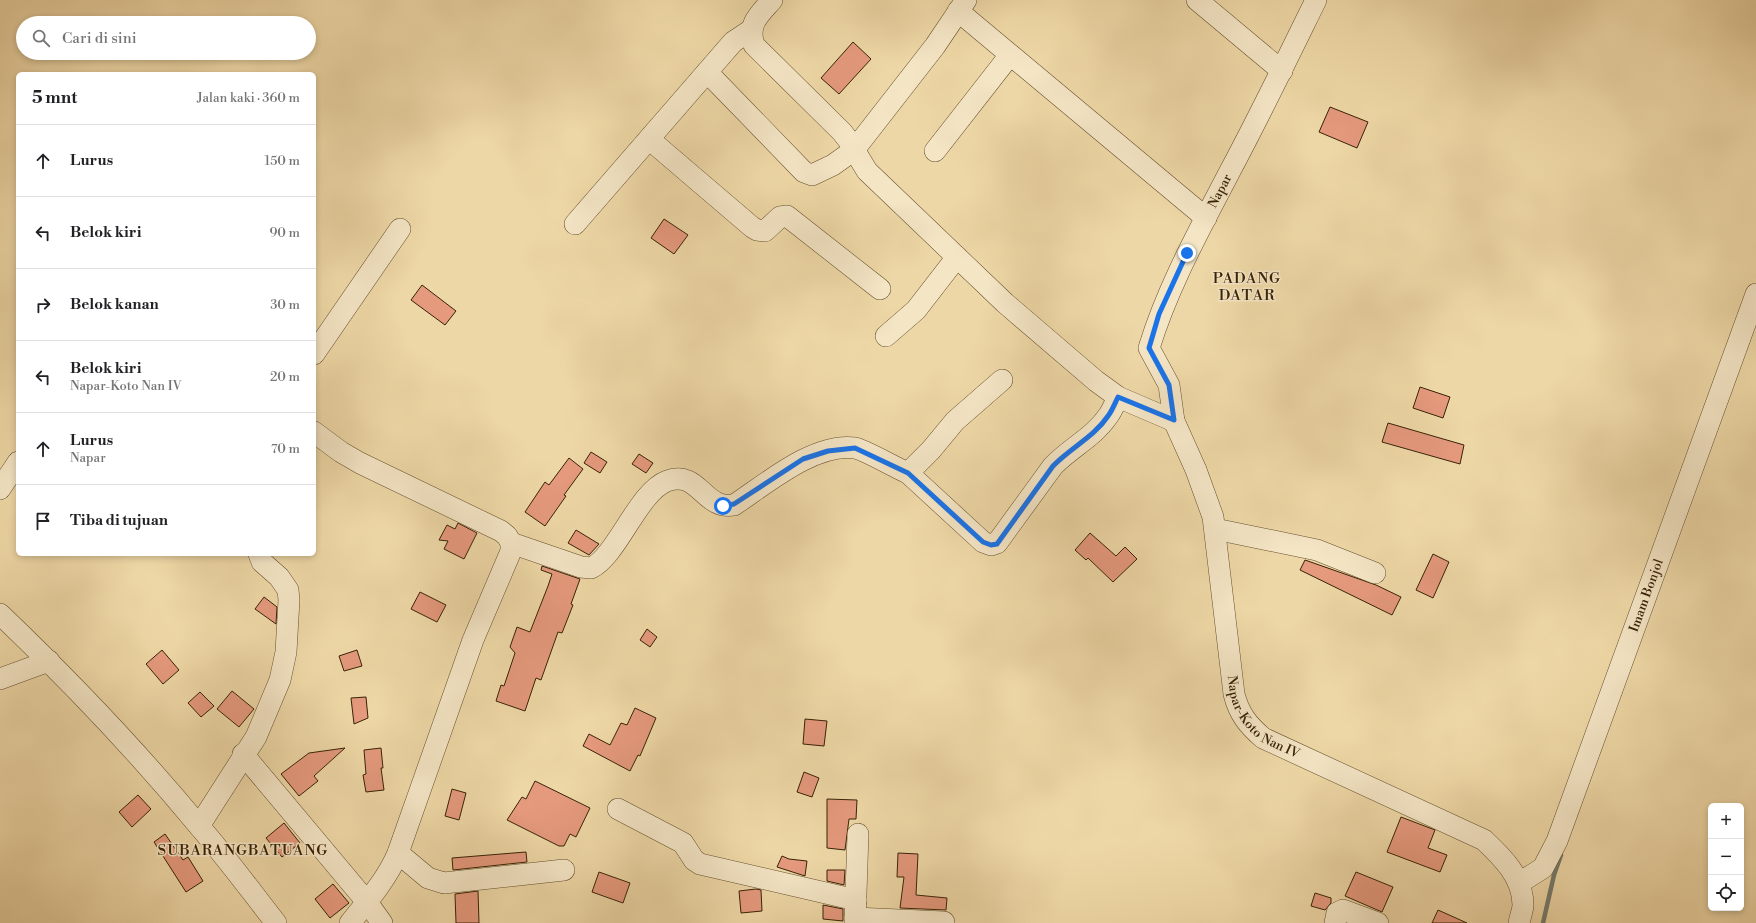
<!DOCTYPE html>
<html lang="id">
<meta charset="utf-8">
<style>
body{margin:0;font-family:"Libre Bodoni",serif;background:#f2f2f2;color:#202124}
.controls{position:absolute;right:12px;bottom:12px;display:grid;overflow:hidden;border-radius:6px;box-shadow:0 2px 6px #0003}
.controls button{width:36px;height:36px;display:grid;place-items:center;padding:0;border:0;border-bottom:1px solid #e0e0e0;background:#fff;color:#202124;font:20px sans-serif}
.stop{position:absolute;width:12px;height:12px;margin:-9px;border:3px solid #1a73e8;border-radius:50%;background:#fff}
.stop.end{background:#1a73e8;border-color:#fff;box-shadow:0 1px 4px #0008}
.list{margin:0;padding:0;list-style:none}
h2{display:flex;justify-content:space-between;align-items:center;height:52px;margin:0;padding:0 16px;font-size:17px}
h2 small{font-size:13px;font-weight:400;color:#757577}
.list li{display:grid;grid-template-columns:26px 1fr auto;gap:12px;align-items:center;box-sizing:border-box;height:72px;padding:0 16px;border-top:1px solid #e0e0e0}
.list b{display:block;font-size:15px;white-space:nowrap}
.list p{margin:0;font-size:13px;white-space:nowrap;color:#757577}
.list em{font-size:13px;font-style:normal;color:#757577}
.icon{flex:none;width:22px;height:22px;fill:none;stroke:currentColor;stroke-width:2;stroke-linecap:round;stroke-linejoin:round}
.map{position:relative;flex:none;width:1756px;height:923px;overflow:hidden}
.search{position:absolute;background:#fff;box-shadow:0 2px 6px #0003;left:16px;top:16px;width:300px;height:44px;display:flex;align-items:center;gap:10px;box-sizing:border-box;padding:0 14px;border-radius:22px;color:#757577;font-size:15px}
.panel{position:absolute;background:#fff;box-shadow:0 2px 6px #0003;left:16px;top:72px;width:300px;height:484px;border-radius:6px}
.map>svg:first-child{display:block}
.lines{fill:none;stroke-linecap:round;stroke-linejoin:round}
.stream{stroke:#757b6d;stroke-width:4.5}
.building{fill:#e5997d;stroke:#372206}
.minor-casing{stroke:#654f2e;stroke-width:22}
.minor{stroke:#f4e5c5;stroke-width:21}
.route{stroke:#1a73e8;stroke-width:5}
.labels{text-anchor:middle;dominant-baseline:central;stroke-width:3;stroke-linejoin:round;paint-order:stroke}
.street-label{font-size:13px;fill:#372206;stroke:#f4e5c5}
.quarter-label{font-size:15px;letter-spacing:1px;fill:#372206;stroke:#f4e5c5}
</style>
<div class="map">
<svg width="1756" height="923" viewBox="0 0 1756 923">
<rect width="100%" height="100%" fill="#eed7a6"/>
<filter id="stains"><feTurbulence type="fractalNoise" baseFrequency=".005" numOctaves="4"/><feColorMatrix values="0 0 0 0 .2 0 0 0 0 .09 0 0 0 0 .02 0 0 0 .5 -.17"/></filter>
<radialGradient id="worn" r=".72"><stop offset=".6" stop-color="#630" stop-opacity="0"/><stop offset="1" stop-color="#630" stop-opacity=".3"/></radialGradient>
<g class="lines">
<path class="stream" d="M1543 923 1554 875 1561 855"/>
</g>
<g class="building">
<path d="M853 42 871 59 839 94 821 78Z"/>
<path d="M1330 107 1368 122 1357 148 1319 132Z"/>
<path d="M664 219 688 235 674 254 651 238Z"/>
<path d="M422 285 456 311 445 325 411 300Z"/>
<path d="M1420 387 1450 397 1443 418 1413 408Z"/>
<path d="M1388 423 1464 445 1460 464 1382 442Z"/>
<path d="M591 452 607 462 600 473 584 463Z"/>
<path d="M639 454 653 463 646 473 632 464Z"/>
<path d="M569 458 583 469 564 495 566 496 545 526 525 512 545 482 549 485Z"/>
<path d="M458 523 477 533 464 559 444 549 448 541 439 540 447 525 455 529Z"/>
<path d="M576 530 599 544 589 555 568 543Z"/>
<path d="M1090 533 1116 556 1125 547 1137 559 1113 582 1088 558 1086 560 1075 550Z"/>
<path d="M1433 554 1449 562 1433 598 1416 590Z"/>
<path d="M1305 560 1376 585 1401 597 1392 615 1300 570Z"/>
<path d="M542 566 580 579 571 604 573 605 562 633 558 632 541 680 536 678 525 711 496 701 501 685 504 686 515 653 510 647 517 627 530 632 548 586 552 574 541 570Z"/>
<path d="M420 592 446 605 437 622 411 609Z"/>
<path d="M264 597 277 607 276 624 255 609Z"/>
<path d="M647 629 657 637 650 647 640 640Z"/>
<path d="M162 650 179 670 163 684 146 664Z"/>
<path d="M357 650 362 666 344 671 339 656Z"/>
<path d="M232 691 254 709 239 727 217 709Z"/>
<path d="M200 692 214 706 201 717 188 703Z"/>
<path d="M366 697 368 718 354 724 351 698Z"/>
<path d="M635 708 656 718 640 756 638 755 630 771 583 746 589 734 610 745 621 723 627 725Z"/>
<path d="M805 719 827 721 824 746 803 744Z"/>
<path d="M345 748 314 776 318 781 299 796 281 774 309 753Z"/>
<path d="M381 748 383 768H381L384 790 366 792 363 775 366 774 364 750Z"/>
<path d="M804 772 819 778 812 797 797 792Z"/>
<path d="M535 781 590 808 576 837 570 834 564 846H559L507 820 522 797 526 799Z"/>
<path d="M452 789 466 793 459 820 445 816Z"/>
<path d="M138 795 151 809 132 827 119 812Z"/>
<path d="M827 799 857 800 856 819H849L845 850 827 848Z"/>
<path d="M1401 817 1435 830 1428 848 1447 855 1440 872 1387 852Z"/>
<path d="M284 823 300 843 282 857 266 838Z"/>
<path d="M165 834 183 860 188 857 203 881 186 892 154 842Z"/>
<path d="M526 852 527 862 453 870 452 858Z"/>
<path d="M898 853 918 854 916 895 947 898 946 910 900 908 904 877H897Z"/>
<path d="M782 856 789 859 807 861 805 876 777 867Z"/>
<path d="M827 870H845L844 885 827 881Z"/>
<path d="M599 872 630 883 623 903 592 892Z"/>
<path d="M1356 872 1393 887 1382 912 1345 896Z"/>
<path d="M333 884 349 903 330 918 315 899Z"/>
<path d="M756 889 761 890 762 911 741 913 739 891Z"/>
<path d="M478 891 479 923H456L455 894Z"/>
<path d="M1315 893 1331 898V903L1325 910 1311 906Z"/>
<path d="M823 905 843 909V921L823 919Z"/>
<path d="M1438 910 1467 923H1432Z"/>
</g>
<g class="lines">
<defs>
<g id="minor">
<path d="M772 0C759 15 747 24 754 45L842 132 849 141 867 171 1005 303 1096 381 1118 397 1174 421"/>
<path d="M1197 0 1282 71"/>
<path id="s1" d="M1316 0C1288 57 1260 115 1230 171 1200 229 1168 286 1149 348L1169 385 1174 421 1196 470 1213 517 1234 694C1239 714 1248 725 1263 738L1484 840C1502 857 1523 877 1523 905 1523 910 1520 917 1519 923"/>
<path d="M958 11 1206 218"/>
<path d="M707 72 804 172 812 175 833 165 854 150 935 46 966 0"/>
<path d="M649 139 752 227 757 230 765 231 780 217 787 216 880 289"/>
<path d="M935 151 1010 55"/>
<path d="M575 224 733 42 751 30"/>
<path d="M886 336 916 310 957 257"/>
<path d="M314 354 400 229"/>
<path d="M314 432 341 452 360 463 501 531 507 536 511 543V551L473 640 398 853C387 879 367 902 350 923"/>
<path d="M908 473 983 542 991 545 997 543 1053 466C1070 448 1094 437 1108 416 1112 411 1115 403 1118 397"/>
<path d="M0 489 18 462"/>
<path d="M1215 529 1317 550 1375 573"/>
<path d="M511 543 581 567 591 568C617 556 638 492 667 481 699 469 704 511 734 505 766 484 815 442 855 448 865 450 896 468 908 473L931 450 955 421 1002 380"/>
<path d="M0 614C70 681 137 751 199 826 226 857 251 891 276 923"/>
<path d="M0 679 49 661"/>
<path d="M243 754 367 902 382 923"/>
<path d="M618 809 683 843 694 860 700 864 856 900"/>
<path d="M199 826 256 737 280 680 286 652 289 600 288 590 279 577 262 562 259 554"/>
<path d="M398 853 428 878 444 883 564 870"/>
<path id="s2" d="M1519 883 1543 868 1557 841 1756 294"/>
<path d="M855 918 944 922"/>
<path d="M855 923 858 834"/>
<path d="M1335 923 1337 913 1343 910 1378 923"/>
</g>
</defs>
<use href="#minor" class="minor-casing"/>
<use href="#minor" class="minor"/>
</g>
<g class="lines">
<path class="route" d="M723 506 734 504 803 459 828 451 855 448 908 473 983 542 991 545 997 544 1053 466C1070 448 1094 437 1108 416 1112 411 1115 403 1118 397L1174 420 1169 385 1149 348 1159 314 1187 253"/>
</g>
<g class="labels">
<g class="street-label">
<text transform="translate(1220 191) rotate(-62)">Napar</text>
<text stroke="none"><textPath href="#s2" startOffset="320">Imam Bonjol</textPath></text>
<text stroke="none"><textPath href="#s1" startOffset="784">Napar-Koto Nan IV</textPath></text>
</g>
<g class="quarter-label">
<text x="1247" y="278">PADANG<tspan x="1247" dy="17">DATAR</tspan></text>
<text x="243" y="850">SUBARANGBATUANG</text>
</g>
</g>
<rect width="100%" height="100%" filter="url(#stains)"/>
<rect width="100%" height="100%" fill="url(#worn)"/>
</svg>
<div class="controls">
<button>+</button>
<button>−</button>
<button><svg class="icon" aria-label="locate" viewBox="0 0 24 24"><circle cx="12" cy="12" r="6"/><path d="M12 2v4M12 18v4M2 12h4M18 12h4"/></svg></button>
</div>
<div class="stop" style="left:723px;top:506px"></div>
<div class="stop end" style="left:1187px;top:253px"></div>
<div class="search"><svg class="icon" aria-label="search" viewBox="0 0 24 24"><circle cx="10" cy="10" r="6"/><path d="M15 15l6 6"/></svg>Cari di sini</div>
<section class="panel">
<h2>5 mnt<small>Jalan kaki · 360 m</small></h2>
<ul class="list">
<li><svg class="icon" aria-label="ahead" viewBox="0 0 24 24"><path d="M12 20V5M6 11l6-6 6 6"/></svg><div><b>Lurus</b></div><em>150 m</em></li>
<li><svg class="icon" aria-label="left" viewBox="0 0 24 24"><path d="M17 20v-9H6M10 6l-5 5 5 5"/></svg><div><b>Belok kiri</b></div><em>90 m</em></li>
<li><svg class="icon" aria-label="right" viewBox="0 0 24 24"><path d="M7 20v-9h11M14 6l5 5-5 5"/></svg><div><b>Belok kanan</b></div><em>30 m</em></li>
<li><svg class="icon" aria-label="left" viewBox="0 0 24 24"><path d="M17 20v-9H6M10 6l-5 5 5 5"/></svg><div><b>Belok kiri</b><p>Napar-Koto Nan IV</p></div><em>20 m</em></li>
<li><svg class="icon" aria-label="ahead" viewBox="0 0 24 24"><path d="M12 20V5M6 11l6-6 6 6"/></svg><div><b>Lurus</b><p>Napar</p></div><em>70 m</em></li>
<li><svg class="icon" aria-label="arrive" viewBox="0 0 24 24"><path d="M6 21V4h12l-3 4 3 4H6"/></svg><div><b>Tiba di tujuan</b></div></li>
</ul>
</section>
</div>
